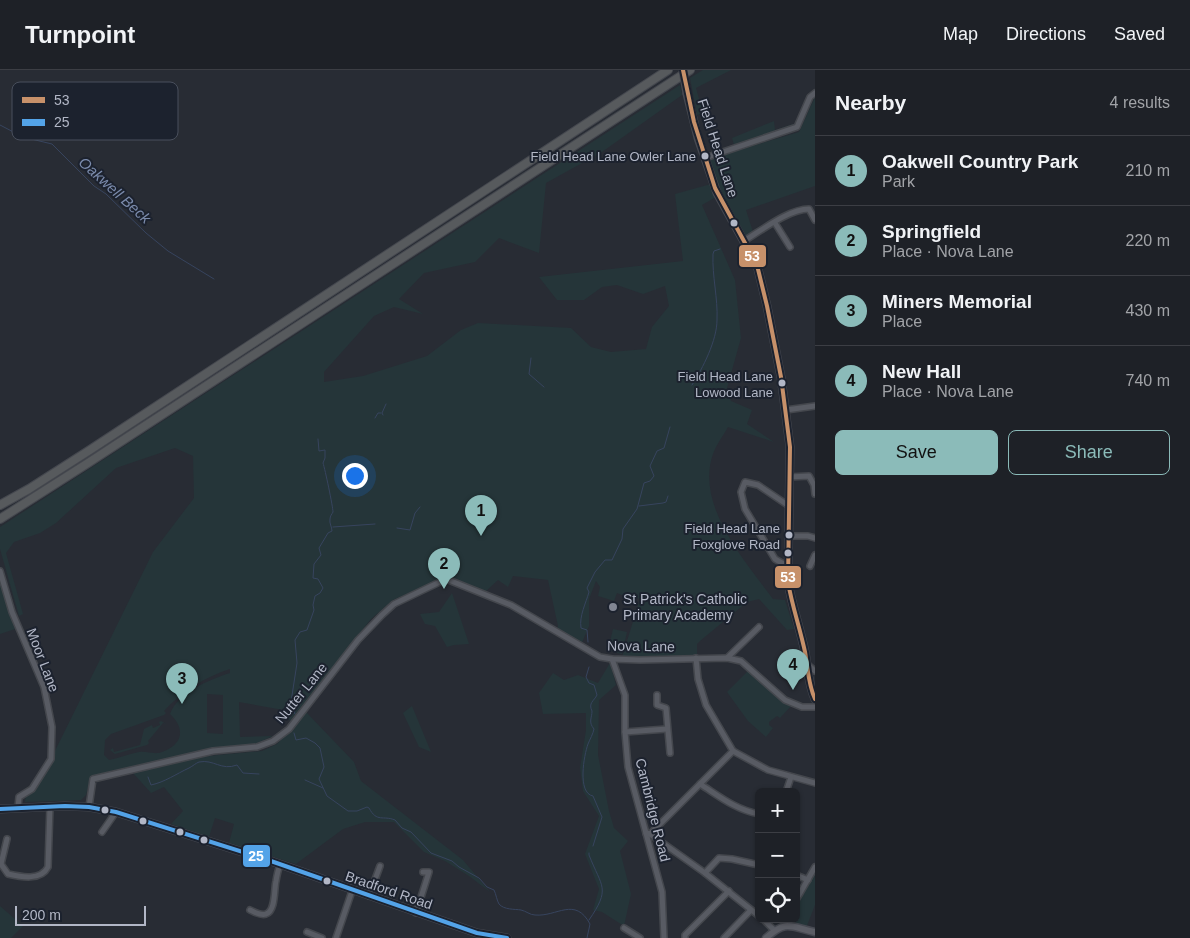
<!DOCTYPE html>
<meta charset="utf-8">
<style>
body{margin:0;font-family:Arial,sans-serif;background:#26292f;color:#f1f3f6}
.controls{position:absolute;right:15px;bottom:15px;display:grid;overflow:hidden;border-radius:8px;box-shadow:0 1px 4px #0004}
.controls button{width:45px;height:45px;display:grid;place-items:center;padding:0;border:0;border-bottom:1px solid #3c3e44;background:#1e2127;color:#f1f3f6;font:25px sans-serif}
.scale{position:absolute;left:15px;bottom:12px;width:131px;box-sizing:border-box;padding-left:5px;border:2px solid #b2b7c6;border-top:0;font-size:14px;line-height:18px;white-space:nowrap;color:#b2b7c6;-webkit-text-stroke:4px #1c222e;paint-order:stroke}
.you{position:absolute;left:354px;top:405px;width:18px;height:18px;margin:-12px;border:4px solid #fff;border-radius:50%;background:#1a73e8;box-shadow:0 0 0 8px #1a73e833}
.badge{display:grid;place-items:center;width:32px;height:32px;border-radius:50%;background:#8bbbb9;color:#111;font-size:16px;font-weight:700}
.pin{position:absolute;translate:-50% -41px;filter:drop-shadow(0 1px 2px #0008)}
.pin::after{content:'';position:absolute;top:26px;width:18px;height:15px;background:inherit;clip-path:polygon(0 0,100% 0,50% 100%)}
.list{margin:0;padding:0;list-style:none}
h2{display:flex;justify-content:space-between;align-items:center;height:65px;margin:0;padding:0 20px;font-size:21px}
h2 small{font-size:16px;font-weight:400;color:#a1a3a7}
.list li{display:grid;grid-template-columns:32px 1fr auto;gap:15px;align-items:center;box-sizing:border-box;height:70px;padding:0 20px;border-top:1px solid #3c3e44}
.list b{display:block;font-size:19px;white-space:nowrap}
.list p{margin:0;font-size:16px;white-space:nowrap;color:#a1a3a7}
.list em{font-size:16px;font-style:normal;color:#a1a3a7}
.actions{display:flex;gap:10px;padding:15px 20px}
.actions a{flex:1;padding:11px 0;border:1px solid #8bbbb9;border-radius:8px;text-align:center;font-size:18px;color:#8bbbb9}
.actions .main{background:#8bbbb9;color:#111}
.icon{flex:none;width:28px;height:28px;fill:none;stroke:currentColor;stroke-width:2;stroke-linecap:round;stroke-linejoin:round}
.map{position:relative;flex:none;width:815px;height:868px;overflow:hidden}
header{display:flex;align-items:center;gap:30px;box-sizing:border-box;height:70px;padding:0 25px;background:#1e2127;border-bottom:1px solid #3c3e44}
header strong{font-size:24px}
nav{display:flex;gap:28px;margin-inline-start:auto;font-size:18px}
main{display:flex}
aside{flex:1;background:#1e2127}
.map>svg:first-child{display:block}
.green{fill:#253539;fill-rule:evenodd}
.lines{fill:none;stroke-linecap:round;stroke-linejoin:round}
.stream{stroke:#37445e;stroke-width:1}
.minor-casing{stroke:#44474d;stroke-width:8}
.major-casing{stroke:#464951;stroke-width:9}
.highway-casing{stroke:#45484f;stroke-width:10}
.minor{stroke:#585b63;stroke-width:5}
.major{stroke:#5b5d65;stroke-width:6}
.highway{stroke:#575a5d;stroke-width:8}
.major-bridge-casing{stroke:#464951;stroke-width:9;stroke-linecap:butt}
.major-bridge{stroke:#5b5d65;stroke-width:6}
.bus-1-casing{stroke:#1c222e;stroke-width:8}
.bus-2-casing{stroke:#1c222e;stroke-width:8}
.bus-1{stroke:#c7916a;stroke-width:4}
.bus-2{stroke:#53a3e8;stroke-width:4}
.bus-dot{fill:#b2b7c6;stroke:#1c222e;stroke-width:2}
.poi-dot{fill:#828693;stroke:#1c222e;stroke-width:2}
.labels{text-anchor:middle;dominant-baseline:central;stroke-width:4;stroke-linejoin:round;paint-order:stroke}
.bus-label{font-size:13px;fill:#b2b7c6;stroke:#1c222e;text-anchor:end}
.street-label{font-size:14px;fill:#b2b7c6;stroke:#1c222e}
.poi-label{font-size:14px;fill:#b2b7c6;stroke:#1c222e;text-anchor:start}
.water-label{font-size:15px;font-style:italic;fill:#7b8bac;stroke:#1c222e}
.key{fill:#1c222e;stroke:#494f5c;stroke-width:1}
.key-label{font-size:14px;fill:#b2b7c6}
.line-badge{stroke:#1c222e;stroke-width:2}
.badge-label{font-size:14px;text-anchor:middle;font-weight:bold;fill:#fff}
</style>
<header>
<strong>Turnpoint</strong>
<nav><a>Map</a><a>Directions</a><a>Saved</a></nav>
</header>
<main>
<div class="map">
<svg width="815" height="868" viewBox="0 0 815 868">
<rect width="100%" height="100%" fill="#282c34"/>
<g class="green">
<path d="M703 0H731L696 18 703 43 697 45 690 8Z"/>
<path d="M680 15 682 25 602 82 546 113 539 183 499 168 475 192 424 203 399 229 423 244 394 237 374 246 324 302V312L363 306 427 286 461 260 478 253 571 258 591 277 611 282 646 279 652 257 669 236 665 216 643 224 617 215 602 217 584 230H557L539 207 683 191 675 124 711 114 716 127 702 135 735 210 741 268 727 318 731 331 752 340 747 354 774 372 728 357C723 366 716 375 713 384 695 435 745 491 773 529L785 530 794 559 787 560 759 529 747 532 700 571 697 574V585L647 588 622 587 640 529 630 526 629 528 617 523 614 531 598 526 600 517 596 511 589 529V556L581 575 557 559 558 556 548 510 513 506 508 517 498 510 485 522 448 506 393 530 371 549 290 651 283 640 239 632 240 667 273 666 255 674 194 682V688L218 685 262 681 277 674 306 642 354 692 361 711 463 790 490 822 469 806 445 791 424 782 394 752H365L343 759 296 794 229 773 234 754 215 748 209 767 171 754 183 741 164 717 151 723 133 703 115 700 91 706 86 725 81 730 25 732 26 723 32 719 51 689 153 482 194 428 193 386 175 378 116 398 56 453 40 463 14 472 6 483 23 544 19 546 0 479V457ZM230 599V603C209 610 178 622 170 644 185 658 184 674 162 682 155 685 147 681 139 682 129 684 119 688 109 690L104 685 105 670 111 664 164 645 166 643 164 641C182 621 205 607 230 599ZM207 624 223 625V664L207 663Z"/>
<path d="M815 27V116L746 140 753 162 745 166 720 123 708 89 799 62Z"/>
<path d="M774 51 775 60 793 54 792 57 734 75 732 68Z"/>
<path d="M0 510 15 559 0 564Z"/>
<path d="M452 523 469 574 454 575 447 577 435 556 425 554 420 544 439 542Z"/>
<path d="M613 559 627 562 622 584 608 580Z"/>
<path d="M610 593 616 615 599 630 598 685 609 741 614 758 628 771 620 781 631 824 624 856 602 842 593 840 599 819 585 784 599 746 583 721 580 698 586 660V643L543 644 539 623 553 603 564 610 578 605 598 613Z"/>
<path d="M748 601 784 633 791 636 780 648 777 646 769 652V655L773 658 766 667 748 651 727 622Z"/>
<path d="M412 636 431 682 419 677 403 643Z"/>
<path d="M161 651 166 654 163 653 148 671 149 673 147 675 115 684 110 680 113 678 114 682 140 675 144 659 152 655 153 658 160 655 159 652Z"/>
<path d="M815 803V835L806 858 789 852 790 849H796V838Z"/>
<path d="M0 836 23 856 11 868H0Z"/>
</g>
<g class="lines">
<g class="stream">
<path d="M0 55 23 67 52 74 94 116 106 124 146 163 168 181 214 209"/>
<path d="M531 288 529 304 544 317"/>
<path d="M692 315C703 298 717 270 717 250 718 228 712 206 713 184L714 181 720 179"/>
<path d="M383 345 382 343 386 334"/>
<path d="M375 348 378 343H381"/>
<path d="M639 436 663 433 666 432 668 426"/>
<path d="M333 457 375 454"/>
<path d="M397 458 410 460 415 443 420 437"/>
<path d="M588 572 587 560 581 558C579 546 586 533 589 522L587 518 595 502 605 490H612L622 469 623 459 637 439 644 413 650 411 654 406 650 396 657 381 664 378 670 357"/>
<path d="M589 597 586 607 589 613 594 615 597 625C594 631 588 633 592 641 592 648 588 652 594 659 593 664 590 669 588 674 584 685 577 723 593 726L602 747 593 776"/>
<path d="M295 644 291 632 297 593 295 570 300 562 307 560 314 540 313 535 315 526 320 523 323 518 318 509 313 508 314 494 321 485 319 478 328 463 332 461C332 457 329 453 330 449 330 446 332 444 333 442 333 437 325 399 323 393L325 388V380L319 381 318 369"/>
<path d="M294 663 296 670 306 668 315 673 320 678 324 697 319 709 327 726 348 741H357L367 737 369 738C377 753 383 745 395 750L402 758 411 762 431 783 452 791 459 797 479 808 487 817 494 820C496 824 497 831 499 834 504 840 515 839 521 840 526 841 530 845 535 845 557 847 575 826 590 854L587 868"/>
<path d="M148 707 151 715C165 712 176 704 189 698 193 696 196 693 199 692 214 689 221 701 237 695L243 703 259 704"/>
<path d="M305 710 323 718"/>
<path d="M589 850C611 818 602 818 589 785V783"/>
</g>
<defs>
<g id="minor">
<path d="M705 88 797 57 810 27 815 23"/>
<path d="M775 153 790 177"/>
<path d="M744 171C762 160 789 139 809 139L815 150"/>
<path d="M786 340 815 336"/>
<path d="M789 407 809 406 814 415 815 424"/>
<path d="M788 466H808L815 468"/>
<path d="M787 496 775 489 745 439 741 422 745 412 758 415 789 436"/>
<path d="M810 496 815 485"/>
<path d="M0 501 12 542 44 617 52 657 51 689 32 719 19 727 18 737"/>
<path d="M696 588 698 609 706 635 733 681 768 700 815 713"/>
<path d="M727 588 759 557"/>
<path d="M612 589 625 625V662L628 697 662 822 664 868"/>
<path d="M807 594 815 601"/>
<path d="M657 625V635L666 638 670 683"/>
<path d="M625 662 667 659"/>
<path d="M700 714C719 726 736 740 759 744"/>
<path d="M786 722 791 707"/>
<path d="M89 737 93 709 213 681 257 677 273 671 289 659 358 570 382 545 394 534 446 509 511 535 600 587 612 589 640 590 727 588 741 591 785 630 802 637H815"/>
<path d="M102 762 116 742"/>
<path d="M646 763 650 764 705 803 759 846"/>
<path d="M650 764 733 681"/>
<path d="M7 769 1 794 8 804C21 807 41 811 48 797L50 736"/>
<path d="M705 803 719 788 732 789 759 795"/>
<path d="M796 805 808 810"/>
<path d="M369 826 380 796"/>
<path d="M796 830 815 797"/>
<path d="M250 840C254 842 261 846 266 844 276 841 274 818 276 811 277 805 278 800 280 795"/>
<path d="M416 843 429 802H423"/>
<path d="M763 849 774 860"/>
<path d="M624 858 640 868"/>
<path d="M307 862 322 868"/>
<path d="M336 868 352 821"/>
<path d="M685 868V865L729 821"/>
<path d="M724 868 751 840"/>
</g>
<g id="major">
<path d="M687 24 698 68 717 123 757 195 767 236 781 307 790 377 788 512C792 536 800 558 805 582 808 598 808 614 815 629"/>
<path d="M0 739 65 736 89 737 116 742 268 790 477 863 507 868"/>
<path d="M766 868C787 849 790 857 815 862"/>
</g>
<g id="highway">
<path d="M0 435 29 419 90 380 668 0"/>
<path d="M0 449 88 393 690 0"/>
</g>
</defs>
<use href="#minor" class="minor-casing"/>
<use href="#major" class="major-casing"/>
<use href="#highway" class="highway-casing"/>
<use href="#minor" class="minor"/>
<use href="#major" class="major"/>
<use href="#highway" class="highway"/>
<defs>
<path id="major-bridge" d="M683 0 687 24"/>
</defs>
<use href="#major-bridge" class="major-bridge-casing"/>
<use href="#major-bridge" class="major-bridge"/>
<defs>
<path id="bus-1" d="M683 0 694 52 715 118 757 195 767 236 781 307 790 377 788 512C792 536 800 558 805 582 808 598 808 614 815 629"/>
<path id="bus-2" d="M0 739 65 736 89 737 116 742 268 790 477 863 507 868"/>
</defs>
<use href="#bus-1" class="bus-1-casing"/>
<use href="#bus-2" class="bus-2-casing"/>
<use href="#bus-1" class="bus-1"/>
<use href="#bus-2" class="bus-2"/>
</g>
<g class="bus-dot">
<circle cx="705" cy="86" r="4.5"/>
<circle cx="734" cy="153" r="4.5"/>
<circle cx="782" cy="313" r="4.5"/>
<circle cx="789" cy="465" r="4.5"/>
<circle cx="788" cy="483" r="4.5"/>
<circle cx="105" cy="740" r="4.5"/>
<circle cx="143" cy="751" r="4.5"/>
<circle cx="180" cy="762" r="4.5"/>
<circle cx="204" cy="770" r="4.5"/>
<circle cx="327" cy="811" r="4.5"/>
</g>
<circle class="poi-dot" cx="613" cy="537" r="5"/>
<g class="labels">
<g class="bus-label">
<text x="696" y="86">Field Head Lane Owler Lane</text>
<text x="773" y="306">Field Head Lane<tspan x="773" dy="16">Lowood Lane</tspan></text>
<text x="780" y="458">Field Head Lane<tspan x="780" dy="16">Foxglove Road</tspan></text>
</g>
<g class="street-label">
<text transform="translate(718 78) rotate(72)">Field Head Lane</text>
<text transform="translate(641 576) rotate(1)">Nova Lane</text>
<text transform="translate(43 590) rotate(69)">Moor Lane</text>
<text transform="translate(301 623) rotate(-51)">Nutter Lane</text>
<text transform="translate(653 740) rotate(76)">Cambridge Road</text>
<text transform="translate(389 820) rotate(19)">Bradford Road</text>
</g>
<g class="poi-label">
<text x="623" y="529">St Patrick's Catholic<tspan x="623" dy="16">Primary Academy</tspan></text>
</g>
<g class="water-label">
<text transform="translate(115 120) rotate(42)">Oakwell Beck</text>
</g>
</g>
<rect x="12" y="12" width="166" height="58" rx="8" class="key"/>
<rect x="22" y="27" width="23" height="6" fill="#c7916a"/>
<rect x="22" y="49" width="23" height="7" fill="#53a3e8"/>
<g class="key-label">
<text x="54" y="35">53</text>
<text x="54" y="57">25</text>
</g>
<g class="line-badge">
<rect x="738" y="174" width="29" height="24" rx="5" fill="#c7916a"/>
<rect x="774" y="495" width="28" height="24" rx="5" fill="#c7916a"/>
<rect x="242" y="774" width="29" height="24" rx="5" fill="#53a3e8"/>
</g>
<g class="badge-label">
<text x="752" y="191">53</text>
<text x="788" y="512">53</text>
<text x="256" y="791">25</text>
</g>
</svg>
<div class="controls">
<button>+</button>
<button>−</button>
<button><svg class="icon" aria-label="locate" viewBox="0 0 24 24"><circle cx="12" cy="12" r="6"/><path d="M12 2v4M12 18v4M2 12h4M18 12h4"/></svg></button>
</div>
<div class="scale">200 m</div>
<div class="you"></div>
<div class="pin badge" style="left:481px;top:466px">1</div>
<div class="pin badge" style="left:444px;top:519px">2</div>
<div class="pin badge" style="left:182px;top:634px">3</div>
<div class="pin badge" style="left:793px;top:620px">4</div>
</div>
<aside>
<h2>Nearby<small>4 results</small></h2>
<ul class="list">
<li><span class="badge">1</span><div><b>Oakwell Country Park</b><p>Park</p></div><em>210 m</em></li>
<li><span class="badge">2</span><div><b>Springfield</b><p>Place · Nova Lane</p></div><em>220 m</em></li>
<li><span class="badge">3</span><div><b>Miners Memorial</b><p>Place</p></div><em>430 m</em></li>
<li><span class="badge">4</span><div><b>New Hall</b><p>Place · Nova Lane</p></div><em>740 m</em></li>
</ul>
<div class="actions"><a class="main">Save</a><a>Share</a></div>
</aside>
</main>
